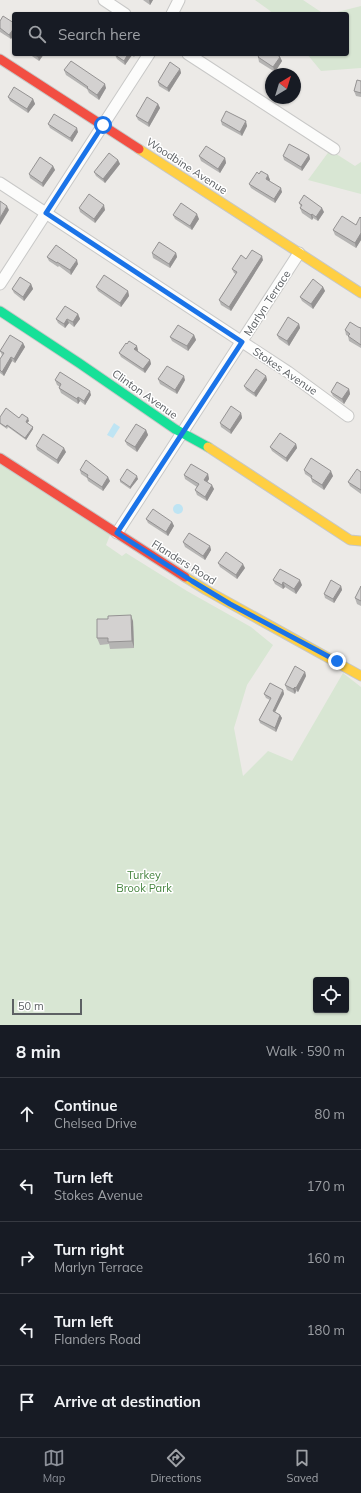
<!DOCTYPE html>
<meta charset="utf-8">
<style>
body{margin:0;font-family:Mulish,sans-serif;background:#20242c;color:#f1f3f6}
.controls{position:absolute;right:12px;bottom:12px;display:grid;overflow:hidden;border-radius:4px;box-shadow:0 1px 3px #0004}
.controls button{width:36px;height:36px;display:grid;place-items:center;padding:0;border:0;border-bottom:1px solid #363941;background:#171b24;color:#f1f3f6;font:20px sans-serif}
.compass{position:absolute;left:265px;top:68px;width:36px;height:36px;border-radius:50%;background:#171b24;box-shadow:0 1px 3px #0004;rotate:38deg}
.scale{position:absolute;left:12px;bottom:10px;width:70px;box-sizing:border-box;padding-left:4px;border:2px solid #5d6164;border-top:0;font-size:11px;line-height:14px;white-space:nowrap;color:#5d6164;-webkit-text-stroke:3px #fff;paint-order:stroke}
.stop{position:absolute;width:12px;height:12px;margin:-9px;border:3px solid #1a73e8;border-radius:50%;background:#fff}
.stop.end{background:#1a73e8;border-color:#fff;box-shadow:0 1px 4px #0008}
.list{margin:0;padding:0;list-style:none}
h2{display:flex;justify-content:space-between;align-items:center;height:52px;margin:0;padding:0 16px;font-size:17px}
h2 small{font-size:13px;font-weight:400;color:#9ea1a6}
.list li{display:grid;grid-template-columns:26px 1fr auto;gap:12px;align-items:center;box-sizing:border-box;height:72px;padding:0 16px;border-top:1px solid #363941}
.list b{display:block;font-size:15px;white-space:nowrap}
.list p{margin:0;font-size:13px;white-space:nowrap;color:#9ea1a6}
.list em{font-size:13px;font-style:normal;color:#9ea1a6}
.icon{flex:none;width:22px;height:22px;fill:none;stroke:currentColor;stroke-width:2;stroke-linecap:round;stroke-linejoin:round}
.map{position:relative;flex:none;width:361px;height:1025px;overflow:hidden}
.search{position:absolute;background:#171b24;box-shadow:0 1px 3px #0004;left:12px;right:12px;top:12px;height:44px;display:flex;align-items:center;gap:10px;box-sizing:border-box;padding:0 14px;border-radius:4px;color:#9ea1a6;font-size:15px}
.sheet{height:412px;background:#171b24}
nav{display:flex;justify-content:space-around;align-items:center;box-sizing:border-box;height:56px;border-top:1px solid #363941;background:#171b24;font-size:11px;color:#9ea1a6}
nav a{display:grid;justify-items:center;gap:2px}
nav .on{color:#8c9099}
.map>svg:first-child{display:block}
.green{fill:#d8e6d3;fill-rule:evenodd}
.water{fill:#bee4f3}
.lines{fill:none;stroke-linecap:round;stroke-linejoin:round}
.street-casing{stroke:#c8c8c7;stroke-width:13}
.fast-casing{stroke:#c6c7c6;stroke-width:11}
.slow-casing{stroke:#c6c7c6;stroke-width:11}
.jam-casing{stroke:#c6c7c6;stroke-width:11}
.street{stroke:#fcfcfb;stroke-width:11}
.fast{stroke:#16e098;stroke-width:9}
.slow{stroke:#ffcf43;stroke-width:9}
.jam{stroke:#f24e42;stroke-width:9}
.wall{fill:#b5b4b3}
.shaded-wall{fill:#949292}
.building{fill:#d3d1d0;stroke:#949292}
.route{stroke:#1a73e8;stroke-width:5}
.labels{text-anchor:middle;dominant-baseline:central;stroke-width:3;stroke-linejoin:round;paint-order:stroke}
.street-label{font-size:11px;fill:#5d6164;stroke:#fff}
.park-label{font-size:11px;fill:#44833d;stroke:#fff}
</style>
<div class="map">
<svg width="361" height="1025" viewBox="0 0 361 1025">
<rect width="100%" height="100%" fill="#eceae7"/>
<g class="green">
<path d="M255 0H303L324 14H273L269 10Z"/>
<path d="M361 6V68L321 71 307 54H347V14H329Z"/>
<path d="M330 150 355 166 361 162V194L308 180Z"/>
<path d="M0 464 110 535 106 545 122 556 126 553 187 591 251 627 273 645 247 685 234 728 243 776 268 751 292 761 343 673 361 687V1025H0ZM316 980H346V1010H316Z"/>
</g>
<g class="water">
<path d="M114 423 120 427 113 438 107 435Z"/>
<circle cx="178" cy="509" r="5"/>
</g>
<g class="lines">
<defs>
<g id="street">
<path d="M104 0 125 14"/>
<path d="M172 14 179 0"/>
<path d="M188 54 334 149"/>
<path d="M0 183 288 372 348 416"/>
<path d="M0 284 149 54"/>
<path d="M117 533 299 253"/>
</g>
<path id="fast" d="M0 311 79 363 175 429 208 447"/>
<g id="slow">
<path d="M139 149 361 293"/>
<path d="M208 447 350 540 361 541"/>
<path d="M185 577 206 590 361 676"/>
</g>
<g id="jam">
<path d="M0 59 139 149"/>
<path d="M0 458 185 577"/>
</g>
</defs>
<use href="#street" class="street-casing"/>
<use href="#fast" class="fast-casing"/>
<use href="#slow" class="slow-casing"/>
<use href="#jam" class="jam-casing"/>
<use href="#street" class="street"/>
<use href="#fast" class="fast"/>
<use href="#slow" class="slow"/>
<use href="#jam" class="jam"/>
</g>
<g class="wall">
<path d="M143 0H153L150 5Z"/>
<path d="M0 21 14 23V34L11 39 0 32Z"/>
<path d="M29 54H44L39 61Z"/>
<path d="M116 54H136L134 57 132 55 125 65 117 59 115 55Z"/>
<path d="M258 57H280L282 61 275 72 259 62Z"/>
<path d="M180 69 181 73 169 92 159 86 158 82Z"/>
<path d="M64 70 106 88 99 100 89 93 87 89 66 75Z"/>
<path d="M361 81V97L356 96 354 91Z"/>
<path d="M8 97 33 99 35 104 28 113 10 101Z"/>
<path d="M158 104 160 108 149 127 138 120 136 116Z"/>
<path d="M221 121 247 126 242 136 222 125Z"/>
<path d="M48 124 78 132 72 142 50 128Z"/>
<path d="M309 155 310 159 302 171 284 160 283 156Z"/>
<path d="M199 156 225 158 226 163 220 173 201 161Z"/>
<path d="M118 160 120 164 105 183 96 176 94 172Z"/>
<path d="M53 166 55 170 43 187 30 178 29 174Z"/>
<path d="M259 174 268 175 270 180 269 181 282 192 275 203 251 188 249 184Z"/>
<path d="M299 203 324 212 318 221 313 218 312 220 302 213 300 208 301 207Z"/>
<path d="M79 208 105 210 95 223 80 212Z"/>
<path d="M173 215 199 219 192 230 175 219Z"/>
<path d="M361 218V240L356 248 335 235 333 230 356 225Z"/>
<path d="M152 253H176L177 257 170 268 153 258Z"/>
<path d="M47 257 78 264 71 275 59 266 58 267 49 261Z"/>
<path d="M246 259 263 260 231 311 221 305 219 300 236 274 234 273 232 269Z"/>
<path d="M31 284 33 289 24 301 14 293 12 289Z"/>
<path d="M96 287 128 291 129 296 121 307 98 291Z"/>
<path d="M323 287 325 291 313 309 302 301 300 297Z"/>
<path d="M78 314 80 319 74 327 69 323 65 328 58 323 56 319Z"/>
<path d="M299 324 300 328 289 346 279 339 277 335Z"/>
<path d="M358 327 361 328V348L349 341 348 336 346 335 345 330Z"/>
<path d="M194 335 196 340 188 351 172 341 170 337Z"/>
<path d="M23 343 25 347 15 363 12 361 4 376 0 373V359L2 355 0 351Z"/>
<path d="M138 350V351L150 360 151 364 145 373 121 357 119 353Z"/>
<path d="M266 376 267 380 256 397 246 390 244 386Z"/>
<path d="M158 379 185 380 177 394 160 384Z"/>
<path d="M55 380 91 395 85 405 80 401 78 404 61 393 59 388 60 387 57 385Z"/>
<path d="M349 389 350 394 344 404 333 396 331 392Z"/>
<path d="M241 413 242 418 231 434 221 427 220 423Z"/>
<path d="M0 417 19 418 29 421 27 423 33 429 26 440 8 427 7 429 0 424Z"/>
<path d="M146 430 148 435 137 452 127 445 125 441Z"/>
<path d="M296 444 297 448 287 462 272 451 270 447Z"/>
<path d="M36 446 66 452 58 464 37 450Z"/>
<path d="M80 470 110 481 103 491 88 481 87 478 81 474Z"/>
<path d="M304 470 333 476 324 490 312 482 311 478 305 474Z"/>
<path d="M361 472V494L350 486 348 482Z"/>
<path d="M208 474 209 479 207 482 214 489 207 501 197 495 195 490 197 487 185 479 184 475Z"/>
<path d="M138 479 130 489 120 482V480Z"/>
<path d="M146 519 172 522 174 526 168 536 148 523Z"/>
<path d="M183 542 210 546 211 550 205 560 185 547Z"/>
<path d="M218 563 245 568 237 579 220 567Z"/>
<path d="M273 580 302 585 296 594 285 587 283 589 275 584Z"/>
<path d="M341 586 342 590 334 603 325 598 324 594Z"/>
<path d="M361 586V606L357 604 355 598Z"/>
<path d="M133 621 134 648 110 649 109 644 100 645 97 638Z"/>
<path d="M305 672 306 676 298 692 296 691 295 694 287 690 285 685Z"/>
<path d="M283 690 284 694 275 712 280 715 282 718 276 732 260 723 259 720 270 700 266 698 264 694Z"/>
</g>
<g class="shaded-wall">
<path d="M149 0H153L150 5Z"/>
<path d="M14 28V34L11 39 9 35Z"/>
<path d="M39 54H44L39 61 38 57Z"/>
<path d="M128 54H131L132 55 125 65 124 61Z"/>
<path d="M280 57 282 61 275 72 273 67Z"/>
<path d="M180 69 181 73 169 92 167 88Z"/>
<path d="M105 84 106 88 99 100 97 95Z"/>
<path d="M33 99 35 104 28 113 27 109Z"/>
<path d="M158 104 160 108 149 127 148 123Z"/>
<path d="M246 121 247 126 242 136 240 132Z"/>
<path d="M77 128 78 132 72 142 70 138Z"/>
<path d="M309 155 310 159 302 171 301 167Z"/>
<path d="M225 158 226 163 220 173 218 169Z"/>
<path d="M118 160 120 164 105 183 103 179Z"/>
<path d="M53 166 55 170 43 187 42 183Z"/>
<path d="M268 175 270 180 268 183 266 179Z"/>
<path d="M281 188 282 192 275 203 274 199Z"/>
<path d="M104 205 105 210 95 223 94 219Z"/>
<path d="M7 206 9 210 0 225V218Z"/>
<path d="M322 208 324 212 318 221 316 217Z"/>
<path d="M197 214 199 219 192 230 190 226Z"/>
<path d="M312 214 313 218 312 220 311 215Z"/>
<path d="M361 233V240L356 248 355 243Z"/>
<path d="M176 253 177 257 170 268 169 264Z"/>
<path d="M262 256 263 260 231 311 229 307Z"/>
<path d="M77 260 78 264 71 275 70 270Z"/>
<path d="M31 284 33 289 24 301 23 297Z"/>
<path d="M323 287 325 291 313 309 311 304Z"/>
<path d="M128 291 129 296 121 307 120 303Z"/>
<path d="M78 314 80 319 74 327 73 322Z"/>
<path d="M67 319 69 323 65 328 64 324Z"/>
<path d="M299 324 300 328 289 346 287 341Z"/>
<path d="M194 335 196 340 188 351 187 346Z"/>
<path d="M23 343 25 347 15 363 14 359Z"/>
<path d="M137 346 138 350 136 353 134 349Z"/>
<path d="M11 357 12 361 4 376 2 372Z"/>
<path d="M150 360 151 364 145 373 143 369Z"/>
<path d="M184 376 185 380 177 394 175 390Z"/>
<path d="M266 376 267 380 256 397 254 393Z"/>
<path d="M349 389 350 394 344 404 342 399Z"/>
<path d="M90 391 91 395 85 405 84 401Z"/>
<path d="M78 397 80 401 78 404 77 399Z"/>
<path d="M241 413 242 418 231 434 230 430Z"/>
<path d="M28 418 29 421 26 424V422Z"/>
<path d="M33 427V429L26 440 25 438Z"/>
<path d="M146 430 148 435 137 452 135 447Z"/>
<path d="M296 444 297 448 287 462 286 458Z"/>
<path d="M64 448 66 452 58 464 57 460Z"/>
<path d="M331 471 333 476 324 490 322 485Z"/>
<path d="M208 474 209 479 206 484 204 480Z"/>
<path d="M137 476 138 479 130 489V487Z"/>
<path d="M108 477 110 481 103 491 102 487Z"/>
<path d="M212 485 214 489 207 501 205 497Z"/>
<path d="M172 522 174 526 168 536 166 532Z"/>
<path d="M210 546 211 550 205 560 203 556Z"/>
<path d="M243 564 245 568 237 579 236 575Z"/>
<path d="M300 580 302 585 296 594 294 589Z"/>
<path d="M283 582 285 587 283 589 282 585Z"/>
<path d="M341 586 342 590 334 603 333 599Z"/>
<path d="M131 615 133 621 134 648 132 641Z"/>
<path d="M305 672 306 676 298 692 296 688Z"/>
<path d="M295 687 296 691 295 694 293 689Z"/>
<path d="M283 690 284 694 274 714 273 711Z"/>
<path d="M280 715 282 718 276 732 275 728Z"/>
</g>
<g class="building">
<path d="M3 16 14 23V28L9 35 0 28V21Z"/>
<path d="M34 54H39L38 57Z"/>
<path d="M116 54H128L124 61 115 55Z"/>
<path d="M260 54H276L280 57 273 67 258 57Z"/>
<path d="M71 61 105 84 97 95 87 88 88 87 64 70Z"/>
<path d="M170 62 180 69 167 88 158 82Z"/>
<path d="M357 80 361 81V93L354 91Z"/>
<path d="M14 87 33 99 27 109 8 97Z"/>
<path d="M147 97 158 104 148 123 136 116Z"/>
<path d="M226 111 246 121 240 132 221 121Z"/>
<path d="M54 114 77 128 70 138 48 124Z"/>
<path d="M289 144 309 155 301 167 283 156Z"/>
<path d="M206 146 225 158 218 169 199 156Z"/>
<path d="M109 153 118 160 103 179 94 172Z"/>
<path d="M40 157 53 166 42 183 29 174Z"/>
<path d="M261 171 268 175 266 179 281 188 274 199 249 184 257 172 259 174Z"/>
<path d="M89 194 104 205 94 219 79 208Z"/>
<path d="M304 195 322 208 316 217 312 214 311 215 300 208 302 205 299 203Z"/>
<path d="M0 201 7 206 0 218Z"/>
<path d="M181 203 197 214 190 226 173 215Z"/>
<path d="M342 216 356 225 360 217 361 218V233L355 243 333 230Z"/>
<path d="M159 242 176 253 169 264 152 253Z"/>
<path d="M56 245 77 260 70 270 57 262V263L47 257Z"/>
<path d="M252 250 262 256 229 307 219 300 237 272 232 269 241 255 246 259Z"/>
<path d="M104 275 128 291 120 303 96 287Z"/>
<path d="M20 277 31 284 23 297 12 289Z"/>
<path d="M313 279 323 287 311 304 300 297Z"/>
<path d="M65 306 78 314 73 322 67 319 64 324 56 319Z"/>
<path d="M288 317 299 324 287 341 277 335Z"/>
<path d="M350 322 358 327 361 328V345L348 336 350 334 345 330Z"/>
<path d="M178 325 194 335 187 346 170 337Z"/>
<path d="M10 335 23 343 14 359 11 357 2 372 0 370V359L4 353 0 351Z"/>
<path d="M129 341 137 346 134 349 150 360 143 369 119 353 126 343 127 344Z"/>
<path d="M167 366 184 376 175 390 158 379Z"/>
<path d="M256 369 266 376 254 393 244 386Z"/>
<path d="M60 372 90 391 84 401 78 397 77 399 59 388 61 384 55 380Z"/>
<path d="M337 382 349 389 342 399 331 392Z"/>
<path d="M231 406 241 413 230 430 220 423Z"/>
<path d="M6 408 19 418 22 414 28 418 26 422 33 427 25 438 7 425 6 427 0 423V417Z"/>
<path d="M136 424 146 430 135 447 125 441Z"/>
<path d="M280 433 296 444 286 458 270 447Z"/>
<path d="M43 434 64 448 57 460 36 446Z"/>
<path d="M311 458 331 471 322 485 311 478 312 476 304 470Z"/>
<path d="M86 460 108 477 102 487 87 477 88 475 80 470Z"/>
<path d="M191 464 208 474 204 480 212 485 205 497 195 490 199 484 184 475Z"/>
<path d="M127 469 137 476 130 487 120 480Z"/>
<path d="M357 469 361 472V490L348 482Z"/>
<path d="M153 509 172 522 166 532 146 519Z"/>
<path d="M189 533 210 546 203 556 183 542Z"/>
<path d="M226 552 243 564 236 575 218 563Z"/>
<path d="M280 569 300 580 294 589 283 582 282 585 273 580Z"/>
<path d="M331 580 341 586 333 599 324 594Z"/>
<path d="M361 586V601L355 598Z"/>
<path d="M131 615 132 641 108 642V638H97V619H108V616Z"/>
<path d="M295 666 305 672 296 688 295 687 293 689 285 685Z"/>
<path d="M270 683 283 690 273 711 280 715 275 728 259 720 271 698 264 694Z"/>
</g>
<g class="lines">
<path class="route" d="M103 125 46 213 242 342 117 533 192 581 230 604 337 661"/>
</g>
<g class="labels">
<g class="street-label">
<text transform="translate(187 166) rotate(33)">Woodbine Avenue</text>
<text transform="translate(267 303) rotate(-57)">Marlyn Terrace</text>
<text transform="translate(285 371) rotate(34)">Stokes Avenue</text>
<text transform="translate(145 394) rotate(35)">Clinton Avenue</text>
<text transform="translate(184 562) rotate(32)">Flanders Road</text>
</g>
<g class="park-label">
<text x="144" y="875">Turkey<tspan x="144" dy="13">Brook Park</tspan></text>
</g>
</g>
</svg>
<div class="controls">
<button><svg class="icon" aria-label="locate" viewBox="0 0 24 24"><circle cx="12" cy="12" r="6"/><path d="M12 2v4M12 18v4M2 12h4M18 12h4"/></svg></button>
</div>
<svg class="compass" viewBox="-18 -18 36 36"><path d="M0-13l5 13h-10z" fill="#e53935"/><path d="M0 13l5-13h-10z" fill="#9ea1a6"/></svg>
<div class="scale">50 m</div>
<div class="stop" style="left:103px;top:125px"></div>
<div class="stop end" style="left:337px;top:661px"></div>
<div class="search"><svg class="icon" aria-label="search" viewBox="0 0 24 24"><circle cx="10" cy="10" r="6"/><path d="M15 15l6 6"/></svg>Search here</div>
</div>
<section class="sheet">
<h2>8 min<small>Walk · 590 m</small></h2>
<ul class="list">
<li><svg class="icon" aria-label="ahead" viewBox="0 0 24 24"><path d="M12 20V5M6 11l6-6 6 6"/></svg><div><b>Continue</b><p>Chelsea Drive</p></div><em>80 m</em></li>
<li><svg class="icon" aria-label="left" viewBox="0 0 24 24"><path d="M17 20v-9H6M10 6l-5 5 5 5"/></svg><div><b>Turn left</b><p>Stokes Avenue</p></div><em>170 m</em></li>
<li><svg class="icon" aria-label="right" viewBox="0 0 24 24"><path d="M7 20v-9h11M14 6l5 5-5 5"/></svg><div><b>Turn right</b><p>Marlyn Terrace</p></div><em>160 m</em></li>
<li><svg class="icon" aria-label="left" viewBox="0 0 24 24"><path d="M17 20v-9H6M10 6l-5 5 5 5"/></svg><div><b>Turn left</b><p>Flanders Road</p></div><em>180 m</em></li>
<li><svg class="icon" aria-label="arrive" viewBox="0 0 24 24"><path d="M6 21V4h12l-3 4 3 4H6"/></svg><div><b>Arrive at destination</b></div></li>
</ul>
</section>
<nav>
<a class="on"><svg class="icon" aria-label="map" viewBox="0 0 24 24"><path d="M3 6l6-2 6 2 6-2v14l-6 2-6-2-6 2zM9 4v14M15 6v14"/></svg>Map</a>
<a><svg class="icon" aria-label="directions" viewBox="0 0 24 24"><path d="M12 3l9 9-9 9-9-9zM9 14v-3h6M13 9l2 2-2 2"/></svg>Directions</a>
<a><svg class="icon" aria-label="saved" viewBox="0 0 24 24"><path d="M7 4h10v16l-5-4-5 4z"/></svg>Saved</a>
</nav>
